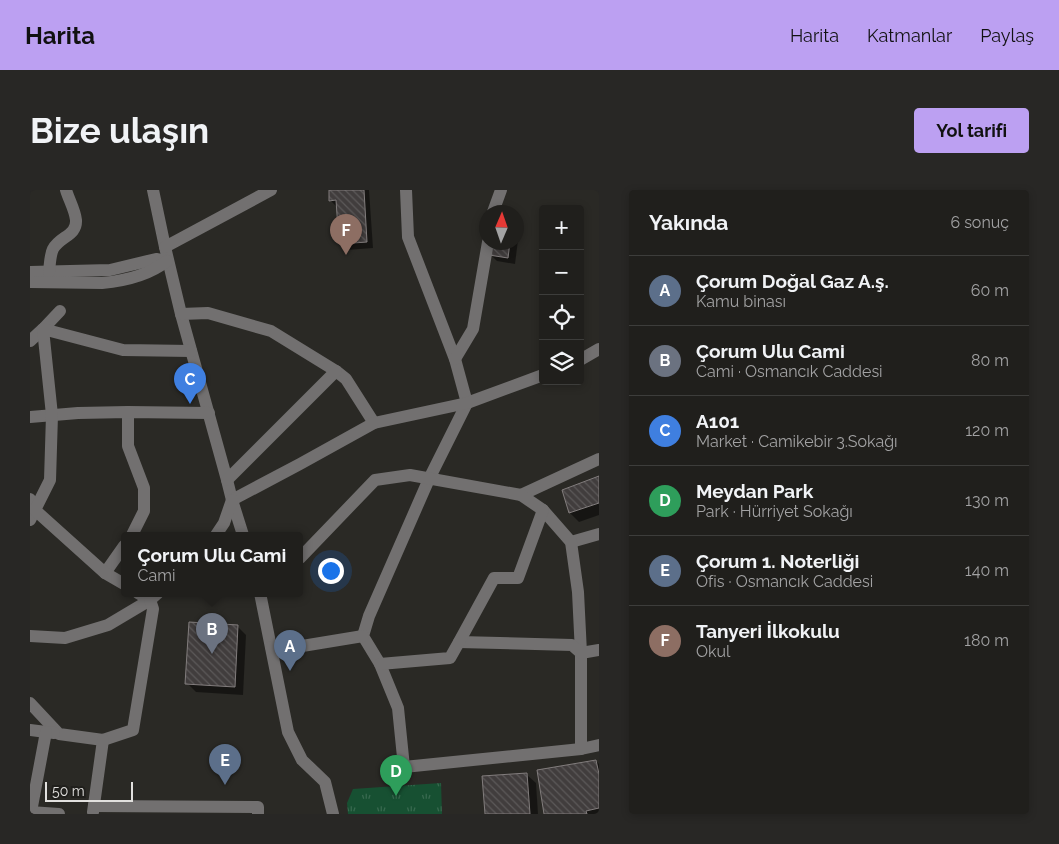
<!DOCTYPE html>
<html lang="tr">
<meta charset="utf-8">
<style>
body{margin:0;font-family:Raleway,sans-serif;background:#282725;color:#f1f3f6}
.controls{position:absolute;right:15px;top:15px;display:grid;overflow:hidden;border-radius:5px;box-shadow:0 2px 8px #0003}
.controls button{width:45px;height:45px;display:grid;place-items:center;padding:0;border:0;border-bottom:1px solid #3d3d3b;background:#201f1c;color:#f1f3f6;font:25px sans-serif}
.compass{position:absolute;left:449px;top:15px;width:45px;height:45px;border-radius:50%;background:#201f1c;box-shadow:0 2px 8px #0003;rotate:2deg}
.scale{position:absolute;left:15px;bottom:12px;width:88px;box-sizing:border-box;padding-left:5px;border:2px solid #e1e0de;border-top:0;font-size:14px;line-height:18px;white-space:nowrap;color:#e1e0de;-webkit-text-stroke:4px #201f1c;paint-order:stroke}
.you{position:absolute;left:300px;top:380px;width:18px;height:18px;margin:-12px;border:4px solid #fff;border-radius:50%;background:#1a73e8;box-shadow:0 0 0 8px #1a73e833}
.badge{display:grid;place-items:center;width:32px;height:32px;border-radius:50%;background:#bca0f2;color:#fff;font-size:16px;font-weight:700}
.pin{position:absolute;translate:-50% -41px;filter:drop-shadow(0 1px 2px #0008)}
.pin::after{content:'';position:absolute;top:26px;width:18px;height:15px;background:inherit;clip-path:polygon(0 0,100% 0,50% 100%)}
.popup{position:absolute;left:91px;top:342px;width:182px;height:65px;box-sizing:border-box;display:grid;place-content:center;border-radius:5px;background:#201f1c;filter:drop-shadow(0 1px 4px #0005);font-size:16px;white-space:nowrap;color:#a2a2a3}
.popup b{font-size:19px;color:#f1f3f6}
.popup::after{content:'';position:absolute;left:50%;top:100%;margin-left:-10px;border:10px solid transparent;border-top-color:#201f1c}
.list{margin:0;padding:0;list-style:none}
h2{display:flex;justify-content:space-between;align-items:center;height:65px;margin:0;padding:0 20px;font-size:21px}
h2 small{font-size:16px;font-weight:400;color:#a2a2a3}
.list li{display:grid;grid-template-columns:32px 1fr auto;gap:15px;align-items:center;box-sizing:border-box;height:70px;padding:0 20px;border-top:1px solid #3d3d3b}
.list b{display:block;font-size:19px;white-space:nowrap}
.list p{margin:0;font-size:16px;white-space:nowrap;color:#a2a2a3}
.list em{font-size:16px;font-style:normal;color:#a2a2a3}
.icon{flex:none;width:28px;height:28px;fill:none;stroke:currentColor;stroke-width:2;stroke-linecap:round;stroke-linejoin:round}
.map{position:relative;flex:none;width:569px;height:624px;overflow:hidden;border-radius:5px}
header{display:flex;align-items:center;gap:30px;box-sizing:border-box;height:70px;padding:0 25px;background:#bca0f2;color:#111}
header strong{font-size:24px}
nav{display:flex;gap:28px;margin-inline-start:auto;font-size:18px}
.intro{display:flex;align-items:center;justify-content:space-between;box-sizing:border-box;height:120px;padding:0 30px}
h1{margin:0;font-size:35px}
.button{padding:12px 22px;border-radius:5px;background:#bca0f2;color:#111;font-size:18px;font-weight:700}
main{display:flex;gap:30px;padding:0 30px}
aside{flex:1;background:#201f1c;border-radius:5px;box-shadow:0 2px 8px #0003}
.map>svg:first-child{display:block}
.grass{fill:url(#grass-tufts)}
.shadow{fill:#0007}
.building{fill:url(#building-back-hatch);stroke:#827d7d}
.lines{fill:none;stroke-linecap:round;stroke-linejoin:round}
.minor{stroke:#727070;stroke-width:12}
</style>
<header>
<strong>Harita</strong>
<nav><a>Harita</a><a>Katmanlar</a><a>Paylaş</a></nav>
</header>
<div class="intro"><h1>Bize ulaşın</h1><a class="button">Yol tarifi</a></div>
<main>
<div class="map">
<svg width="569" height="624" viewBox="0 0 569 624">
<defs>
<pattern id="grass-tufts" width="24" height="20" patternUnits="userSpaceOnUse" patternTransform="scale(1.25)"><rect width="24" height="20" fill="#175032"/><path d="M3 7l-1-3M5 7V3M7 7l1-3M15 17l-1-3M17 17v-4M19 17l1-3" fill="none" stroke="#38694f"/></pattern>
<pattern id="building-back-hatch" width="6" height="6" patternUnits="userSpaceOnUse" patternTransform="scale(1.25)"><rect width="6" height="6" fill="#413d3d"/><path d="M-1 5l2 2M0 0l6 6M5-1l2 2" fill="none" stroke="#5c5959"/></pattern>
</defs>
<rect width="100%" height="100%" fill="#2a2925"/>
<path class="grass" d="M411 593 412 624H318L317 613 323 599Z"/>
<g class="shadow">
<path d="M305 0H339L343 58 317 60 310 53 307 17 300 10Z"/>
<path d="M487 39 489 42 485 74 467 71 461 65 462 52H487Z"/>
<path d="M569 288V325L549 332 540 323 533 300Z"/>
<path d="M207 436 216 445 213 505 166 502 157 493Z"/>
<path d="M566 571 569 574V624H516L508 582Z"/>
<path d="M496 584 506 593 508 624H457L454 587Z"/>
</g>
<g class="building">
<path d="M299 0H334L337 52 309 54 306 10 299 11Z"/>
<path d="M461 52H480L478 68 459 65Z"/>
<path d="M569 286V313L539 323 532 300Z"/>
<path d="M159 432 208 435 205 497 155 494Z"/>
<path d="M566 570 569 584V618L556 621 557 624H514L507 580Z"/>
<path d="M497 583 500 624H455L452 586Z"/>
</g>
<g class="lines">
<g class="minor">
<path d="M123 0 135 57 151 124 197 290 202 310 213 345"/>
<path d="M376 0 378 47 425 169 437 213 399 289 339 426 333 446 350 474 368 518 374 577 551 559 569 555"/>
<path d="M463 22 471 0"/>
<path d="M135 57 241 0"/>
<path d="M0 82 80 80 126 69 137 71"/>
<path d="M19 82C20 74 20 65 23 59 30 46 47 46 46 30 45 20 39 10 36 0"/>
<path d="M0 92 72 93C94 91 119 85 137 71"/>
<path d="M151 124 178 123 241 141 306 181 316 189 344 233"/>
<path d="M0 151 13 139 30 121"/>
<path d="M425 169 443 139 458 52"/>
<path d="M550 170 569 159"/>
<path d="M98 222V256L114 298V321L102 345"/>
<path d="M0 227 48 223 98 222 179 223"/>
<path d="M197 290 306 181"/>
<path d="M491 305 569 269"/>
<path d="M0 309 5 320 0 330"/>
<path d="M202 310 270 274 344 233 437 213 513 185"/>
<path d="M186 345 194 333 202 310"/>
<path d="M541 352 569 344"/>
<path d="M270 368 345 290 380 285 491 305 513 320 541 352 548 402 551 463V559"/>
<path d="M75 383 94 356"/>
<path d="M94 394 75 383 5 320 20 290 22 225 13 139 93 160 161 161"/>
<path d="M108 403 120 410"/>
<path d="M230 403 258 542 272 570 295 592 303 624"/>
<path d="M0 446 35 448 78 435 120 410 128 403"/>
<path d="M429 452 542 455 551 463 569 460"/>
<path d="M241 457 254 459 333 446"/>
<path d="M350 474 420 468 429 452 464 388H488L513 320"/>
<path d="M0 513 29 544 73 550 103 540 123 419 120 410"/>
<path d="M0 540 24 543"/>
<path d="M64 616 228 617V624"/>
<path d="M0 622 29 624"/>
<path d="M1 622 16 542"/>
<path d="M63 622 73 550"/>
</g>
</g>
</svg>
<div class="controls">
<button>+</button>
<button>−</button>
<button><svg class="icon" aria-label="locate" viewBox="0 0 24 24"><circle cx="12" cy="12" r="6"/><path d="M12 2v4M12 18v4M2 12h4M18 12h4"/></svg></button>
<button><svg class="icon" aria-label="layers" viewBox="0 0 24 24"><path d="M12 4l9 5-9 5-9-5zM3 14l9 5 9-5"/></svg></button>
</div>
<svg class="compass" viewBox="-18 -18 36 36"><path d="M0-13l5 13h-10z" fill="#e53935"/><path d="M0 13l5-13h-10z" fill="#a2a2a3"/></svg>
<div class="scale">50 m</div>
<div class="you"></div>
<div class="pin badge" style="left:260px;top:481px;background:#5c6f8a">A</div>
<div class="pin badge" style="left:182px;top:464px;background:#6b7280">B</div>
<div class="popup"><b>Çorum Ulu Cami</b>Cami</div>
<div class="pin badge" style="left:160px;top:214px;background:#3f7fe0">C</div>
<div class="pin badge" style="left:366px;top:606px;background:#2e9e5b">D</div>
<div class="pin badge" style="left:195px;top:595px;background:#5c6f8a">E</div>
<div class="pin badge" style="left:316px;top:65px;background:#8d6e63">F</div>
</div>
<aside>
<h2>Yakında<small>6 sonuç</small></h2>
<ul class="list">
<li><span class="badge" style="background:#5c6f8a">A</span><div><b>Çorum Doğal Gaz A.ş.</b><p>Kamu binası</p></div><em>60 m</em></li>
<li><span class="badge" style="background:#6b7280">B</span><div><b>Çorum Ulu Cami</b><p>Cami · Osmancık Caddesi</p></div><em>80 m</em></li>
<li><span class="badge" style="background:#3f7fe0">C</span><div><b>A101</b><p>Market · Camikebir 3.Sokağı</p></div><em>120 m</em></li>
<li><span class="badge" style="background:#2e9e5b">D</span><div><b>Meydan Park</b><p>Park · Hürriyet Sokağı</p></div><em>130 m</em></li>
<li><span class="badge" style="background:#5c6f8a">E</span><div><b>Çorum 1. Noterliği</b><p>Ofis · Osmancık Caddesi</p></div><em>140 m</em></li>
<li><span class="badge" style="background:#8d6e63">F</span><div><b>Tanyeri İlkokulu</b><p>Okul</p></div><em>180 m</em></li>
</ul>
</aside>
</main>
